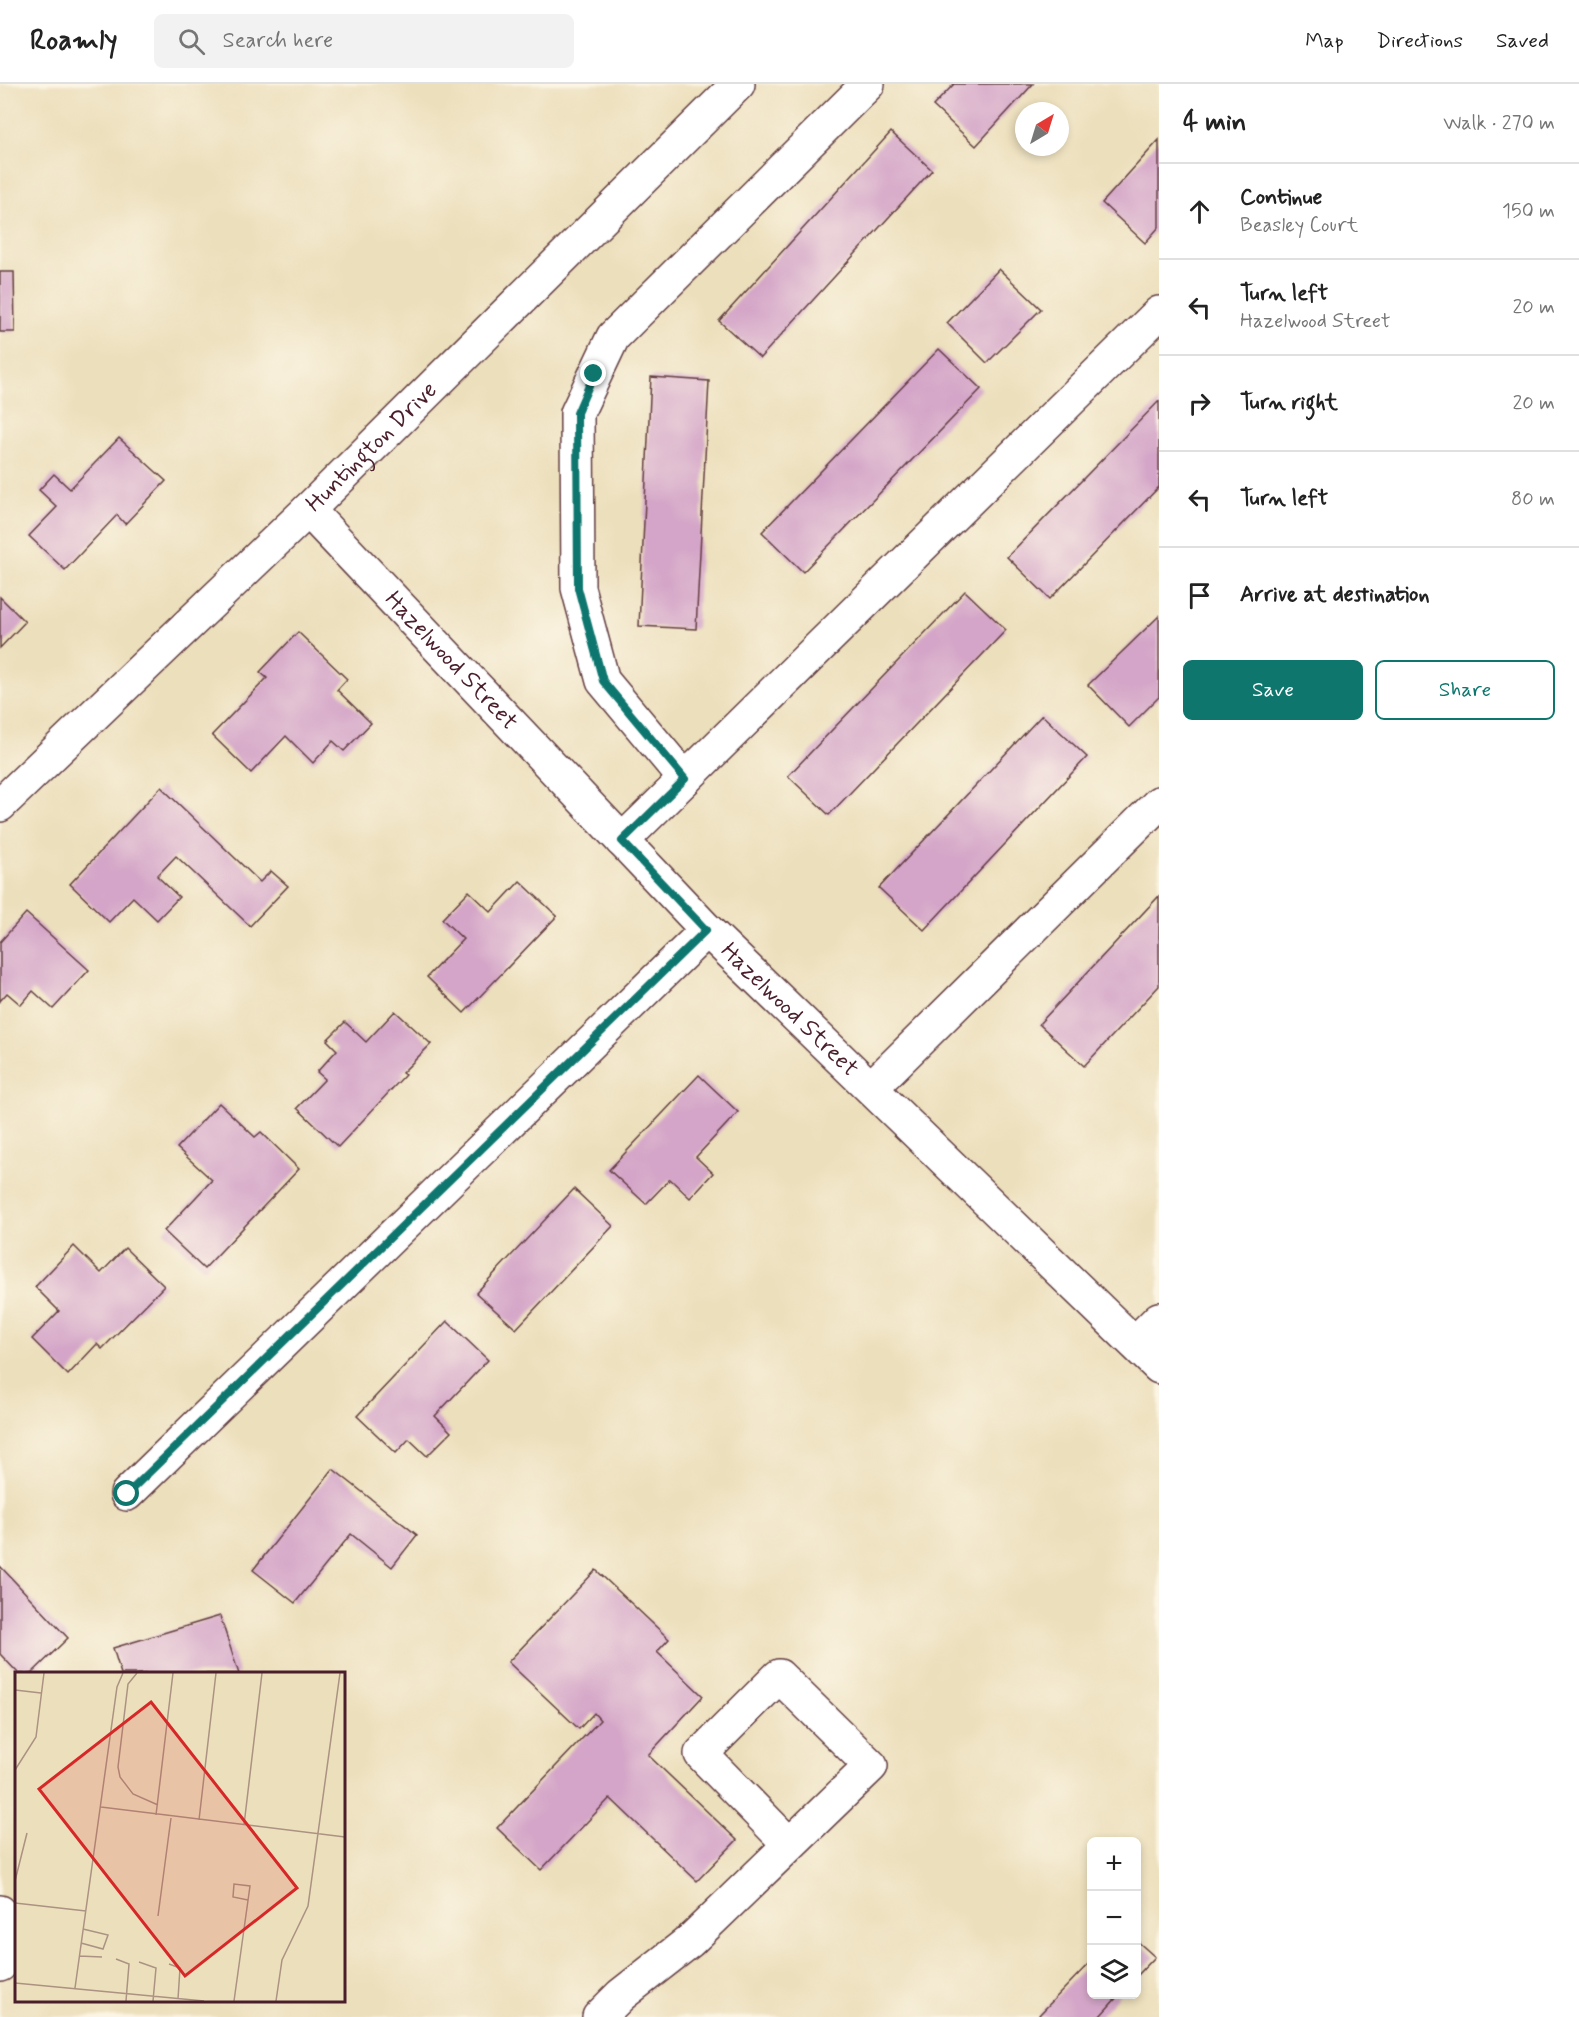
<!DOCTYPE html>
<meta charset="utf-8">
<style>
body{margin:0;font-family:Mynerve,sans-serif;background:#f2f2f2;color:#222}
.controls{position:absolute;right:18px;bottom:18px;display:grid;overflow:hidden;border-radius:9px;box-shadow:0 3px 9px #0003}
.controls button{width:54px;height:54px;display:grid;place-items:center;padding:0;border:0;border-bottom:2px solid #e0e0e0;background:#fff;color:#222;font:30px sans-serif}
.compass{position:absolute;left:1015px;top:18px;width:54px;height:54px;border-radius:50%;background:#fff;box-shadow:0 3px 9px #0003;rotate:38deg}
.stop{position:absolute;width:18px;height:18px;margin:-14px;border:4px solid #0f766e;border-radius:50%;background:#fff}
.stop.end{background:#0f766e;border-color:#fff;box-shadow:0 2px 6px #0008}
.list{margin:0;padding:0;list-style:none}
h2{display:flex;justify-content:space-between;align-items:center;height:78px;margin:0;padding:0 24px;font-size:26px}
h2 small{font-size:20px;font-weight:400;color:#767676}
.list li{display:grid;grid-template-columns:39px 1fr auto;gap:18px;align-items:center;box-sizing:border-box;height:96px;padding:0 24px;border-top:2px solid #e0e0e0}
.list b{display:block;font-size:22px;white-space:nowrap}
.list p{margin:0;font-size:20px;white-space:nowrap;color:#767676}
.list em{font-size:20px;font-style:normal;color:#767676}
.actions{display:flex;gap:12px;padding:18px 24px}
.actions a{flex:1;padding:14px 0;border:2px solid #0f766e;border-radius:9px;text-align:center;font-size:21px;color:#0f766e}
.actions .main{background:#0f766e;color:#fff}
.icon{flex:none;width:33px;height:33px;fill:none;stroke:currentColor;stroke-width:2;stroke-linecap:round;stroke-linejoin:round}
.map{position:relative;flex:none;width:1159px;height:1933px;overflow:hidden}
header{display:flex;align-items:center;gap:36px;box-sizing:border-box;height:84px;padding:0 30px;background:#fff;border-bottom:2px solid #e0e0e0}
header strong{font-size:28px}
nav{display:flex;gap:33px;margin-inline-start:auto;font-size:21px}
.search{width:420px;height:54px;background:#f2f2f2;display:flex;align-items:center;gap:15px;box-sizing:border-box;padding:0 21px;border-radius:9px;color:#767676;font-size:22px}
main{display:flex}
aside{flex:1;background:#fff}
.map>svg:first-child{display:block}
.building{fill:#d4a5c8}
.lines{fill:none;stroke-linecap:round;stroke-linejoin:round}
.minor-casing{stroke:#623c41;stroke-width:36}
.minor{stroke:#fff;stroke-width:33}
.route{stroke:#0f766e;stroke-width:8}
.labels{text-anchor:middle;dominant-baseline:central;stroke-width:4.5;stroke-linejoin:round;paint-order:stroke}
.street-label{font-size:24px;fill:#4a1f2b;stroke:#fcf5e5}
.inset-road{fill:none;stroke:#ab9282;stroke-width:1.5}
.view{fill:#d62828;fill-opacity:0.15;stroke:#d62828;stroke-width:3}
.inset-edge{fill:none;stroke:#4a1f2b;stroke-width:3}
</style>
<header>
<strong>Roamly</strong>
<div class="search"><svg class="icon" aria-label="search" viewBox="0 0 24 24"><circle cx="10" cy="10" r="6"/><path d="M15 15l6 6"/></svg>Search here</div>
<nav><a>Map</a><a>Directions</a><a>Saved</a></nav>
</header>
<main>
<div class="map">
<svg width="1159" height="1933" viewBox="0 0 1159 1933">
<rect width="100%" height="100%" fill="#fcf5e5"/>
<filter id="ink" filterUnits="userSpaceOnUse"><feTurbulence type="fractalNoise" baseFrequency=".0167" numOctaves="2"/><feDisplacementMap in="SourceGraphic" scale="12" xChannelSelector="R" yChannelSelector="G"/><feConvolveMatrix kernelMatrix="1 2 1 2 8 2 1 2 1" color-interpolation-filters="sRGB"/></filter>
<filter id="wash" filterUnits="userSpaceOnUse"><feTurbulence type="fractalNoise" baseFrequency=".008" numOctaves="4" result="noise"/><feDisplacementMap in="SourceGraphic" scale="24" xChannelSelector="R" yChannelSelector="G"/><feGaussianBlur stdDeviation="1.35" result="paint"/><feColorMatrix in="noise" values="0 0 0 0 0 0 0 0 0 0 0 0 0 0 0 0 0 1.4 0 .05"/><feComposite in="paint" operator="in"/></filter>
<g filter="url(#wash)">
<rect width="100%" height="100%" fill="#ecdfbc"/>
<g id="blocks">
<g class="building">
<path d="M954 0H1033L976 62 933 22Z"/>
<path d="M891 48 932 86 760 274 719 237Z"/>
<path d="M1159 56V143L1145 159 1102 119Z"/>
<path d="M999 185 1041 225 987 279 947 239Z"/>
<path d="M0 188H14L15 248H0Z"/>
<path d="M939 265 981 305 803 488 762 448Z"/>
<path d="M651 293 709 297 696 545 639 542Z"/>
<path d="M1159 317V403L1050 515 1007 473Z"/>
<path d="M119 354 166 397 125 440 117 431 65 486 29 452 57 423 39 406 54 390 70 405Z"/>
<path d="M965 507 1006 546 829 731 788 692Z"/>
<path d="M0 513 25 538 0 564Z"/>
<path d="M1159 532V613L1129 643 1088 601Z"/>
<path d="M298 548 347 595 337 606 371 639 344 667 333 657 313 679 286 652 251 689 212 651 267 594 260 588Z"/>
<path d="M1042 631 1087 673 924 846 879 804Z"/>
<path d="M161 703 260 798 271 787 288 802 250 842 176 772 157 792 179 813 157 836 133 813 109 838 70 800Z"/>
<path d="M520 797 557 832 464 929 427 893 463 855 442 835 469 807 491 828Z"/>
<path d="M1159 812V902L1084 982 1039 940Z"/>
<path d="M26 829 89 886 53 925 33 907 21 921 7 909 0 917V858Z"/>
<path d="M395 927 431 960 402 989 405 991 338 1063 297 1024 325 995 317 988 337 966 327 956 345 938 366 958Z"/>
<path d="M699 991 738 1028 696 1073 713 1089 690 1114 670 1095 646 1120 609 1086Z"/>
<path d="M219 1019 255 1053 261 1048 299 1085 204 1185 164 1147 212 1096 177 1064Z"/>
<path d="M574 1105 613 1142 516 1245 476 1209Z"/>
<path d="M74 1162 101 1189 125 1164 164 1202 102 1265 97 1260 68 1291 32 1255 59 1227 35 1203Z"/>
<path d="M447 1237 488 1276 435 1332 451 1348 427 1372 409 1355 396 1369 357 1332Z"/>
<path d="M333 1385 417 1451 392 1483 351 1450 295 1519 253 1486Z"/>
<path d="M0 1482 68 1554 31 1590H19L0 1570Z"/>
<path d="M596 1486 669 1555 657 1568 703 1612 648 1671 737 1756 697 1797 610 1714 541 1786 497 1744 600 1636 594 1629 579 1645 508 1578Z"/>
<path d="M220 1532 239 1590H121L113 1564Z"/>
<path d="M1136 1856 1155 1873 1136 1893Z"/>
<path d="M1092 1876V1910H1120L1099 1933H1041L1039 1931Z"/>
</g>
</g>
</g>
<g filter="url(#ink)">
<use href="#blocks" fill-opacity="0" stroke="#623c41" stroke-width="1.5"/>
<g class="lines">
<defs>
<g id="minor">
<path id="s1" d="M308 426 707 846 1159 1283"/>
<path d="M685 695 603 597 578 504 577 329 613 253 868 0"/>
<path id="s2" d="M0 721 308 426 738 0"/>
<path d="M622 757 1159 229"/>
<path d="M871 1004 1159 719"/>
<path d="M1135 1259 1159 1235"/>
<path d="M127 1410 707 846"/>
<path d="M0 1828C14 1843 13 1865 0 1881"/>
<path d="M599 1933 621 1911 690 1857 871 1682 779 1592 701 1670 789 1760"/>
</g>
</defs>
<use href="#minor" class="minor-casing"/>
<use href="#minor" class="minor"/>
</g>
</g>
<g class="lines" filter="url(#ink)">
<path class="route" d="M127 1410 706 846 622 757 685 695 603 597 578 504 577 329 594 290"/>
</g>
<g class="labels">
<g class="street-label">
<text stroke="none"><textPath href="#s2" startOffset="516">Huntington Drive</textPath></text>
<text stroke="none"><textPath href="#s1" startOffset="208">Hazelwood Street</textPath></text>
<text stroke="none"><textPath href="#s1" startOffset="694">Hazelwood Street</textPath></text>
</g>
</g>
<g transform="translate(15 1588)">
<rect width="330" height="330" fill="#ecdfbc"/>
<path class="inset-road" d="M122 1 113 12 103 95 105 105 118 122 143 133M0 18 26 21M0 98 21 65 29 1M86 135 330 165M141 143 158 1M184 148 201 1M229 153 247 1M0 209 12 161M0 231 71 239M143 244 156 146M66 271 88 277 93 263 68 257M64 284 87 285M101 287 114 292 111 329M124 290 141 296 138 329M154 292 165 296 163 327M0 311 189 329M60 316 102 15 108 1M219 329 235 214 219 212 218 225 233 228M261 329 267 288 293 234 325 1"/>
<path class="view" d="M136 30 282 216 170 304 24 117Z"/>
<rect width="330" height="330" class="inset-edge"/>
</g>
</svg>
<div class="controls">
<button>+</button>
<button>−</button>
<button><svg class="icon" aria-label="layers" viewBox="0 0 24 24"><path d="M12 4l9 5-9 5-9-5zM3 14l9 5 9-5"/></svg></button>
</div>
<svg class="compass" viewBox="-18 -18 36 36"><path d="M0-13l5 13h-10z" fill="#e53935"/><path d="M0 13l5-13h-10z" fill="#767676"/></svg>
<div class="stop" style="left:127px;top:1410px"></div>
<div class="stop end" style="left:594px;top:290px"></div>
</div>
<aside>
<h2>4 min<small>Walk · 270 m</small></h2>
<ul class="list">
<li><svg class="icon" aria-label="ahead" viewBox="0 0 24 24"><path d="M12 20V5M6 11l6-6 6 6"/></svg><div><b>Continue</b><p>Beasley Court</p></div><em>150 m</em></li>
<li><svg class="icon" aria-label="left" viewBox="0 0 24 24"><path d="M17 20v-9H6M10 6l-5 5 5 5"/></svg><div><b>Turn left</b><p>Hazelwood Street</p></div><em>20 m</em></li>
<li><svg class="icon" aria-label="right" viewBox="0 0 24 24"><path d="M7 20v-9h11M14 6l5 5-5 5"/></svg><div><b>Turn right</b></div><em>20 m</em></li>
<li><svg class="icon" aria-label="left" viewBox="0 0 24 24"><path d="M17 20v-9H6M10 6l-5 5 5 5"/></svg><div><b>Turn left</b></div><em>80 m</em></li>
<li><svg class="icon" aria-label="arrive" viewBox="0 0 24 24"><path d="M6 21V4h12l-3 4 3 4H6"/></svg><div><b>Arrive at destination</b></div></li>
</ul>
<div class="actions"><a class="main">Save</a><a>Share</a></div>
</aside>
</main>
